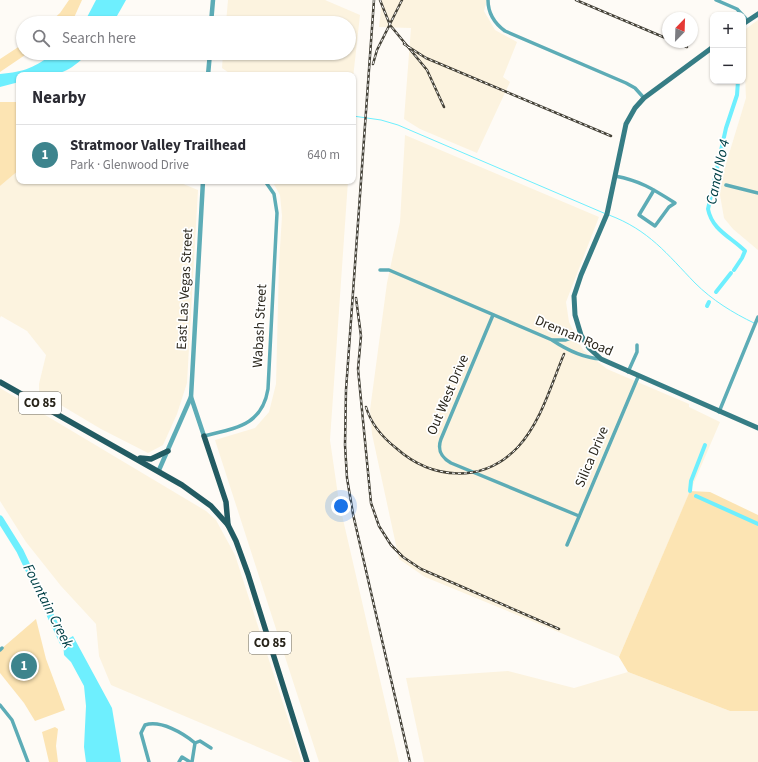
<!DOCTYPE html>
<meta charset="utf-8">
<style>
body{margin:0;font-family:"Source Sans 3",sans-serif;background:#f2f2f3;color:#2b2b33}
.controls{position:absolute;right:12px;top:12px;display:grid;overflow:hidden;border-radius:8px;box-shadow:0 1px 3px #0004}
.controls button{width:36px;height:36px;display:grid;place-items:center;padding:0;border:0;border-bottom:1px solid #e1e1e2;background:#fff;color:#2b2b33;font:20px sans-serif}
.compass{position:absolute;left:662px;top:12px;width:36px;height:36px;border-radius:50%;background:#fff;box-shadow:0 1px 3px #0004;rotate:23deg}
.you{position:absolute;left:341px;top:506px;width:14px;height:14px;margin:-10px;border:3px solid #fff;border-radius:50%;background:#1a73e8;box-shadow:0 0 0 6px #1a73e833}
.badge{display:grid;place-items:center;width:26px;height:26px;border-radius:50%;background:#3d848d;color:#fff;font-size:13px;font-weight:700}
.pin{position:absolute;translate:-50% -50%;border:2px solid #fff;box-shadow:0 1px 4px #0006}
.list{margin:0;padding:0;list-style:none}
h2{display:flex;justify-content:space-between;align-items:center;height:52px;margin:0;padding:0 16px;font-size:17px}
h2 small{font-size:13px;font-weight:400;color:#7c7c81}
.list li{display:grid;grid-template-columns:26px 1fr auto;gap:12px;align-items:center;box-sizing:border-box;height:60px;padding:0 16px;border-top:1px solid #e1e1e2}
.list b{display:block;font-size:15px;white-space:nowrap}
.list p{margin:0;font-size:13px;white-space:nowrap;color:#7c7c81}
.list em{font-size:13px;font-style:normal;color:#7c7c81}
.icon{flex:none;width:22px;height:22px;fill:none;stroke:currentColor;stroke-width:2;stroke-linecap:round;stroke-linejoin:round}
.map{position:relative;flex:none;width:758px;height:762px;overflow:hidden}
.search{position:absolute;background:#fff;box-shadow:0 1px 3px #0004;left:16px;top:16px;width:340px;height:44px;display:flex;align-items:center;gap:10px;box-sizing:border-box;padding:0 14px;border-radius:22px;color:#7c7c81;font-size:15px}
.panel{position:absolute;background:#fff;box-shadow:0 1px 3px #0004;left:16px;top:72px;width:340px;height:112px;border-radius:8px}
.map>svg:first-child{display:block}
.built{fill:#fcf3df}
.green{fill:#fce4b3}
.water{fill:#6eeffe}
.lines{fill:none;stroke-linecap:round;stroke-linejoin:round}
.stream{stroke:#6eeffe;stroke-width:1}
.canal{stroke:#6eeffe;stroke-width:4}
.river{stroke:#6eeffe;stroke-width:7}
.minor{stroke:#5dacb6;stroke-width:3.5}
.tertiary{stroke:#5dacb6;stroke-width:4.5}
.secondary{stroke:#367d85;stroke-width:5}
.primary{stroke:#225b62;stroke-width:5.5}
.rail-casing{stroke:#444137;stroke-width:2.5}
.rail{stroke:#fff;stroke-width:1;stroke-dasharray:3;stroke-linecap:butt}
.labels{text-anchor:middle;dominant-baseline:central;stroke-width:3.5;stroke-linejoin:round;paint-order:stroke}
.shield{fill:#fff;stroke:#68665f;stroke-width:1}
.shield-label{font-size:13px;font-weight:bold;fill:#28241a}
.street-label{font-size:14px;fill:#28241a;stroke:#fff}
.water-label{font-size:15px;font-style:italic;fill:#004046;stroke:#fff}
</style>
<div class="map">
<svg width="758" height="762" viewBox="0 0 758 762">
<rect width="100%" height="100%" fill="#fefbf6"/>
<g class="built">
<path d="M228 0H325L360 15 353 78V75H232L222 68 223 53H349V23H226Z"/>
<path d="M382 0H487L484 11 495 30 517 42 503 77 510 82 477 153 420 129 404 119 411 28 379 27Z"/>
<path d="M758 20V250L733 229 724 218 720 195 722 177 746 98 743 31Z"/>
<path d="M405 135 599 217 566 302 569 322 583 350 607 369 689 404V407L720 422 619 657 425 577 399 559 372 434 370 410 387 283 400 222Z"/>
<path d="M19 170V181H176L198 190 187 383 177 414 163 445 148 453 101 429 39 392V384L46 355 27 331 1 316 0 318V186Z"/>
<path d="M272 181H348L330 440 339 502 399 762H319L215 440 255 428 269 412 276 384 279 264 282 216 280 195Z"/>
<path d="M0 388 206 511 216 520 235 555 302 762H293L111 685 99 656 96 624 61 586 26 542 0 501Z"/>
<path d="M508 671 574 688 628 672 730 711H758V762H424L406 678Z"/>
</g>
<g class="green">
<path d="M69 0H82L72 22 49 23 60 13Z"/>
<path d="M23 44V53H28L0 72V59Z"/>
<path d="M0 102H19V170L0 186Z"/>
<path d="M690 491 710 492 758 515V711H730L628 672 619 657Z"/>
<path d="M36 619 46 659 65 710 35 721 24 703 0 673V650Z"/>
<path d="M55 727 58 729 56 746 58 762H49L42 732Z"/>
</g>
<g class="water">
<path d="M96 0H126L113 23H84Z"/>
<path d="M54 53H88C63 79 53 75 19 75V82L0 87V74C25 72 35 67 54 53Z"/>
<path d="M73 636 112 708 121 762H86L84 747 86 706 84 686 71 662 64 655 63 642Z"/>
</g>
<g class="lines">
<g class="stream">
<path d="M144 53 149 58"/>
<path d="M353 116 381 120 398 125 606 214"/>
<path d="M609 215C649 230 667 254 695 283 712 300 733 313 754 323"/>
</g>
<g class="canal">
<path d="M734 270 742 258 745 251C731 237 712 230 708 209L726 128 737 95 738 81"/>
<path d="M716 292 731 273"/>
<path d="M707 306 709 302"/>
<path d="M690 491 691 481 705 445"/>
<path d="M696 496 758 524"/>
</g>
<path class="river" d="M0 519 20 551 63 642 69 649"/>
<g class="minor">
<path d="M488 0C488 14 494 23 505 31L626 83 635 88 644 98"/>
<path d="M716 0 737 9 748 21"/>
<path d="M615 176C641 181 653 189 675 203L669 207 655 226 639 215 654 190"/>
<path d="M726 185 758 193"/>
<path d="M380 270H389L552 340C567 350 583 358 601 359"/>
<path d="M493 315 441 439C437 450 441 457 451 463L579 516"/>
<path d="M553 340H565L581 335"/>
<path d="M628 372 637 352V345"/>
<path d="M719 412 758 317"/>
<path d="M204 436C235 428 262 426 268 389L277 213 274 194 265 181"/>
<path d="M567 545 638 377"/>
<path d="M0 650 2 648"/>
<path d="M0 705 12 720 28 762"/>
<path d="M195 743 200 741 211 748"/>
<path d="M149 762 141 733 145 725C161 720 183 733 195 743L192 762"/>
<path d="M179 762 182 757 190 762"/>
</g>
<g class="tertiary">
<path d="M211 23 213 0"/>
<path d="M208 75 210 53"/>
<path d="M203 181 191 397 204 436"/>
<path d="M159 470 191 397"/>
</g>
<g class="secondary">
<path d="M743 24 758 14"/>
<path d="M713 47 644 98 635 108 626 124 607 214 581 275 574 296 575 315 581 335 589 348 601 359 758 428"/>
</g>
<g class="primary">
<path d="M0 382 182 485 211 506 228 525 236 541 248 574 307 762"/>
<path d="M204 436 226 502 228 525"/>
<path d="M140 458 151 459 168 451"/>
</g>
<defs>
<g id="rail">
<path d="M374 0 346 390 345 445 347 478 353 514 410 762"/>
<path d="M380 0 390 25 427 70 444 107"/>
<path d="M576 0 668 39"/>
<path d="M675 42 687 47"/>
<path d="M404 44 426 58 611 136"/>
<path d="M373 64 377 50 402 0"/>
<path d="M356 298 361 336 358 369 371 503 379 526 391 545 403 557 421 569 559 629"/>
<path d="M366 407C371 424 382 437 396 448 432 480 483 484 518 447 541 422 551 385 564 354"/>
</g>
</defs>
<use href="#rail" class="rail-casing"/>
<use href="#rail" class="rail"/>
</g>
<g class="labels">
<g class="shield">
<rect x="19" y="392" width="42" height="22" rx="3"/>
<rect x="249" y="632" width="42" height="22" rx="3"/>
</g>
<g class="shield-label">
<text x="40" y="403">CO 85</text>
<text x="270" y="643">CO 85</text>
</g>
<g class="street-label">
<text transform="translate(185 289) rotate(-87)">East Las Vegas Street</text>
<text transform="translate(260 326) rotate(-87)">Wabash Street</text>
<text transform="translate(574 336) rotate(23)">Drennan Road</text>
<text transform="translate(448 395) rotate(-67)">Out West Drive</text>
<text transform="translate(592 457) rotate(-67)">Silica Drive</text>
</g>
<g class="water-label">
<text transform="translate(718 172) rotate(-78)">Canal No 4</text>
<text transform="translate(48 606) rotate(63)">Fountain Creek</text>
</g>
</g>
</svg>
<div class="controls">
<button>+</button>
<button>−</button>
</div>
<svg class="compass" viewBox="-18 -18 36 36"><path d="M0-13l5 13h-10z" fill="#e53935"/><path d="M0 13l5-13h-10z" fill="#7c7c81"/></svg>
<div class="you"></div>
<div class="pin badge" style="left:24px;top:666px">1</div>
<div class="search"><svg class="icon" aria-label="search" viewBox="0 0 24 24"><circle cx="10" cy="10" r="6"/><path d="M15 15l6 6"/></svg>Search here</div>
<section class="panel">
<h2>Nearby<small></small></h2>
<ul class="list">
<li><span class="badge">1</span><div><b>Stratmoor Valley Trailhead</b><p>Park · Glenwood Drive</p></div><em>640 m</em></li>
</ul>
</section>
</div>
